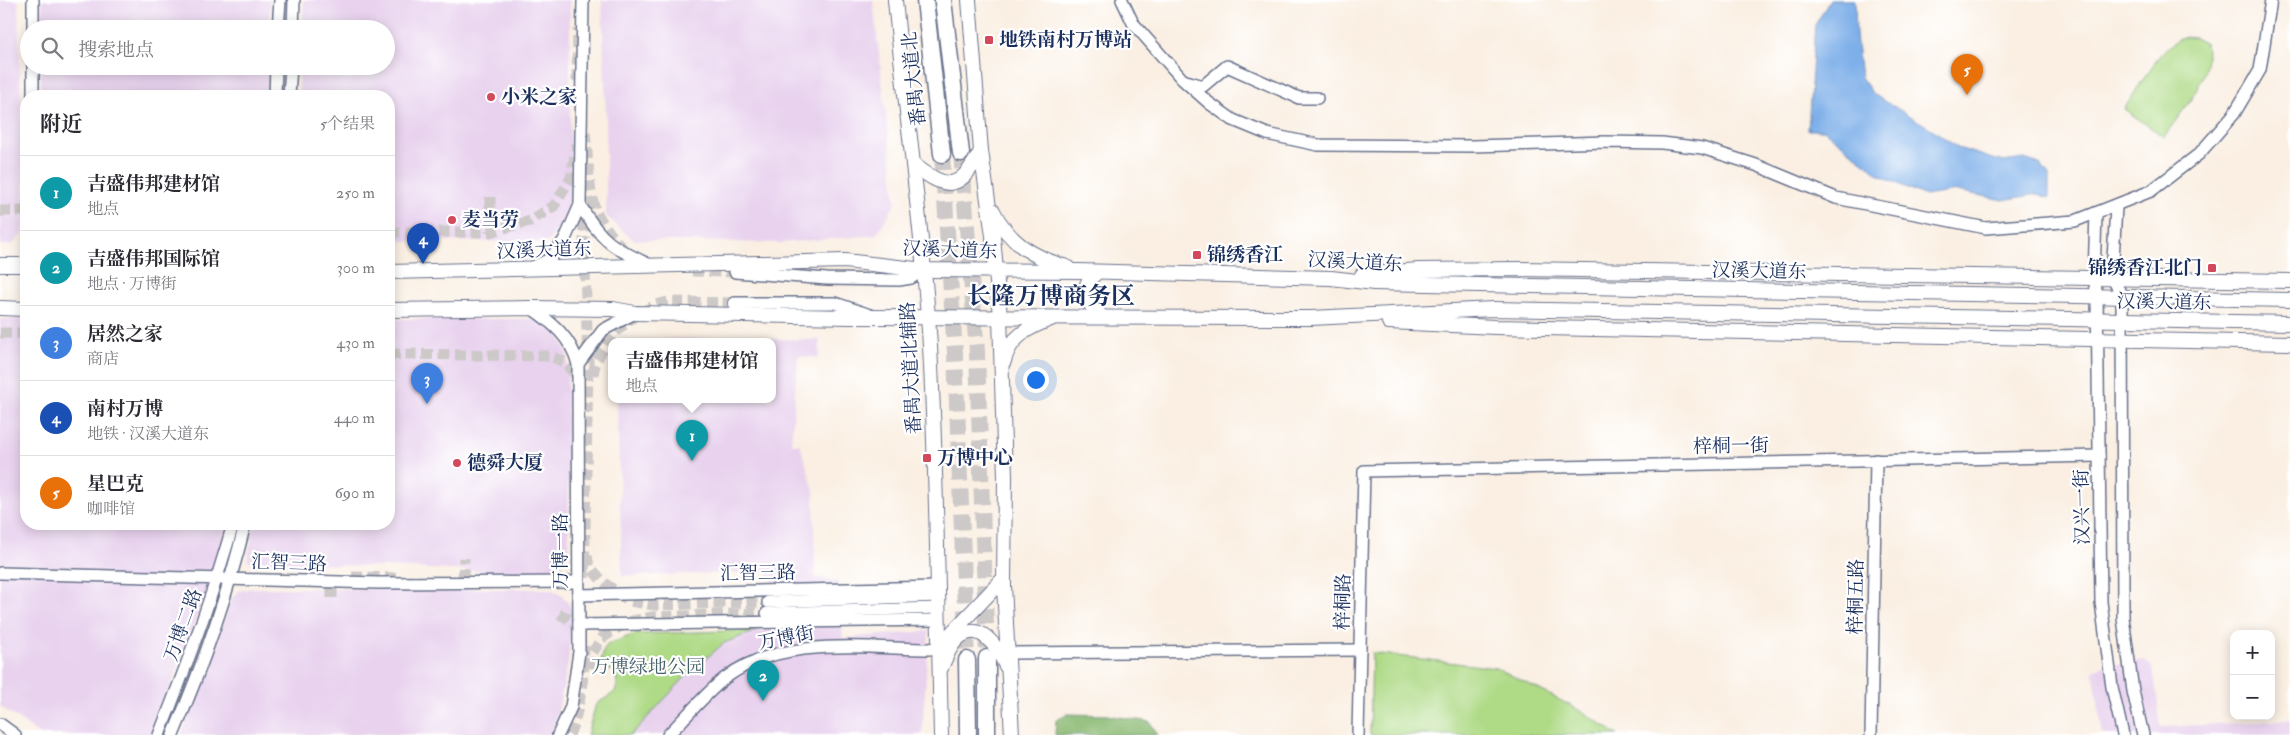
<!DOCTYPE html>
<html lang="zh">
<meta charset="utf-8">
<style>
body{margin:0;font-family:"IM FELL Double Pica","Noto Serif SC",serif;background:#f7f7f7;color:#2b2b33}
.controls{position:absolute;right:15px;bottom:15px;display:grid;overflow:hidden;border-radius:10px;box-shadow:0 2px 12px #0003}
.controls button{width:45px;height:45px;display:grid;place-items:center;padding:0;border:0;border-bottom:1px solid #e1e1e2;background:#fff;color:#2b2b33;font:25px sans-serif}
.you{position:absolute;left:1035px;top:379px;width:18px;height:18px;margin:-12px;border:4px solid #fff;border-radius:50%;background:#1a73e8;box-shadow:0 0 0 8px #1a73e833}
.badge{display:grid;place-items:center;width:32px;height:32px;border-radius:50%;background:#d1495b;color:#fff;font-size:16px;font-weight:700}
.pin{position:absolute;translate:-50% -41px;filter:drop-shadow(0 1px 2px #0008)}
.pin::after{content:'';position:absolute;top:26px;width:18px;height:15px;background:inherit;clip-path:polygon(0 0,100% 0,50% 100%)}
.popup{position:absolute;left:608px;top:338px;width:168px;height:65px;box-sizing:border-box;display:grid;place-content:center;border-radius:10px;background:#fff;filter:drop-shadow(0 1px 4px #0005);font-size:16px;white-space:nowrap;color:#7c7c81}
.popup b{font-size:19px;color:#2b2b33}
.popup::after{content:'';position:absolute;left:50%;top:100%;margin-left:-10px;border:10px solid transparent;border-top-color:#fff}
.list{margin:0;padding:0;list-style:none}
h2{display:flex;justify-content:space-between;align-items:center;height:65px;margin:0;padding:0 20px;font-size:21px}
h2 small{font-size:16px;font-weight:400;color:#7c7c81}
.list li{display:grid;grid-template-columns:32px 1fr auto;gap:15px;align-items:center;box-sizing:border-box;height:75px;padding:0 20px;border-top:1px solid #e1e1e2}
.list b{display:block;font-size:19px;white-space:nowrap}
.list p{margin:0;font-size:16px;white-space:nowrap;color:#7c7c81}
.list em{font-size:16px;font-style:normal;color:#7c7c81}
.icon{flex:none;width:28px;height:28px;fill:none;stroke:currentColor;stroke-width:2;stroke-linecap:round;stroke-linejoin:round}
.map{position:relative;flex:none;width:2290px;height:735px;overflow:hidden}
.search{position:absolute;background:#fff;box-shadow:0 2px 12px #0003;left:20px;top:20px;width:375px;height:55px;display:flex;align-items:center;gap:12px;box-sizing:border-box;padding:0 18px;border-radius:28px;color:#7c7c81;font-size:19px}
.panel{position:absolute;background:#fff;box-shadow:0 2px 12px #0003;left:20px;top:90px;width:375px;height:440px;border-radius:20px}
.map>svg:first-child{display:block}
.built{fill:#e8d2ee}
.green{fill:#afda86;stroke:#658472}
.forest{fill:#8bba73;stroke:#537468}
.water{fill:#7dafe9;stroke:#4c6fa4}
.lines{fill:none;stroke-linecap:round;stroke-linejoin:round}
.minor-tunnel{stroke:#cdc9c8;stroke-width:11;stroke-dasharray:11 5.5;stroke-linecap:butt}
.highway-tunnel{stroke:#cdc9c8;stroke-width:16;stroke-dasharray:16 8;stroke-linecap:butt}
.minor-casing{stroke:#69728c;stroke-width:14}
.major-casing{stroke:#69728c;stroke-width:16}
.highway-casing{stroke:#69728c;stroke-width:19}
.minor{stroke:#fff;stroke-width:11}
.major{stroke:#fff;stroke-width:14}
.highway{stroke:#fff;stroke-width:16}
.poi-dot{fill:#d1495b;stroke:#fff;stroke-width:2}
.labels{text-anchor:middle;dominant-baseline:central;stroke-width:4.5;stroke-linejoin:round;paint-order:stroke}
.poi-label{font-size:19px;font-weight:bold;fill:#1b2f5e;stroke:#fff;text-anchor:start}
.street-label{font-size:19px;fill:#1b2f5e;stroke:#fff}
.park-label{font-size:19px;fill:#47626a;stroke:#fff}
.district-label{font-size:24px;font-weight:bold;fill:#1b2f5e;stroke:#fff}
</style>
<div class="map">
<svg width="2290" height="735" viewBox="0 0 2290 735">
<rect width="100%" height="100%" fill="#fff"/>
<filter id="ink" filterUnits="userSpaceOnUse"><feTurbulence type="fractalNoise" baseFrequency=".02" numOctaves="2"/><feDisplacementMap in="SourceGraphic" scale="10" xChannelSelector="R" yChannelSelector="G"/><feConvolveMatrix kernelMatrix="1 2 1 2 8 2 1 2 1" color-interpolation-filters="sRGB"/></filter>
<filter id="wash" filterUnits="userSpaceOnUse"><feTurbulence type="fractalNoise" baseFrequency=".0096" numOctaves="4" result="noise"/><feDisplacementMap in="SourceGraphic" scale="20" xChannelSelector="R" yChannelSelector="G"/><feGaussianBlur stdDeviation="1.12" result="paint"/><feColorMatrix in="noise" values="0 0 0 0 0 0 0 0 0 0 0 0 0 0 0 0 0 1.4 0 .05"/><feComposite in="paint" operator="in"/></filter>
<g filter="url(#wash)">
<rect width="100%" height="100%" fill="#faefe2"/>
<g class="built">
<path d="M0 0H18L24 220 22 234 12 245H0Z"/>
<rect x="42" y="0" width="228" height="29"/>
<path d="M304 0H570V212L548 242 389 241V96H298L300 66H386V29H302Z"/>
<path d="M602 0H873L896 203 876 235 781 243 634 240 616 225 606 216V116Z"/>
<rect x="41" y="66" width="228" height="30"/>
<path d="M0 319H26V524H227L213 574 152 735H40L0 706Z"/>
<path d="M389 319H536L557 331 567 353 569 547 564 562 556 570 545 574 247 561 254 524H389Z"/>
<path d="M735 338 820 340 819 358 798 356 791 444H800L814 491 815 577 838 582 843 638 929 631 922 735H631L689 673 724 643 758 630 810 616 779 592 766 572 622 576 617 400H772V342H626L661 339Z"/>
<path d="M252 588 550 589 559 593 567 601 572 610 568 663 553 734 181 735 232 598 239 591Z"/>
<path d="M2144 660 2153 667 2161 727 2290 720V735H2103L2093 670 2101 667Z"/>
</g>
<g class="green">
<path d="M2186 37 2195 38 2206 44C2213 79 2182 110 2164 137L2124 109C2138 89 2162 42 2186 37Z"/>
<path d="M758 630 724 643 689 673 631 735H587L596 704C613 693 622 693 614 671L599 667 604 649 608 644 635 634Z"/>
<path d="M1372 653 1497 668 1585 713 1618 735H1370Z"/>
</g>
<path class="forest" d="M1066 714 1107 715 1150 722 1158 735H1055L1056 720Z"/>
<path class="water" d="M1830 0H1855L1856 35 1861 77 1873 94 1935 131 1958 148 2003 162 2024 159 2040 164 2049 175V198L2038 194 2003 200 1957 191 1925 196 1881 176 1824 130H1808L1815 25Z"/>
</g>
<g filter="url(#ink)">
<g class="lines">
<g class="minor-tunnel">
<path d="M577 81 578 29"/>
<path d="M585 132C588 154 588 189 595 209 602 224 613 238 624 250"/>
<path d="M490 197V232"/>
<path d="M583 204 588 363 584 583"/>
<path d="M0 211H26"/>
<path d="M389 232H490L530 221 554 206 571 178 577 144"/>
<path d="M692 271 735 272"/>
<path d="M0 333H26"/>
<path d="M389 354 551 356 564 362 581 381"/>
<path d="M593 375C597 342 636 307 669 302L734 303"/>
<path d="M587 556 589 566 604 583 629 601 654 605 768 602"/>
<path d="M352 577 399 578"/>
<path d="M463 579 464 558"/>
<path d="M332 598V577"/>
<path d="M559 614C569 618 576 622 581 633"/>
<path d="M589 668 591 655 602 638 627 622 652 617 767 613"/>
<path d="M569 735C581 707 584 677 584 646"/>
</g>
<g class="highway-tunnel">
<path d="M961 153 977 352 987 658"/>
<path d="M942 154 955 353 967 660"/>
</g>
<defs>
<g id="minor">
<path d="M1122 0 1133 23 1182 79 1209 103 1233 120 1267 134 1318 145 1473 146 1605 142 1662 143 1702 148 1756 165 1836 198 1986 228 2075 221 2151 191 2199 154 2234 114 2260 70 2271 0"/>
<path d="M33 29V0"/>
<path d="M278 29 280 0"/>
<path d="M293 29 294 0"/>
<path d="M1186 81 1203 86 1227 66 1299 98H1317"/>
<path d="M33 96V66"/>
<path d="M275 96 276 66"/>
<path d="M289 96 291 66"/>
<path d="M580 205C601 241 613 248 650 265"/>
<path d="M2116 207 2112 277 2122 296 2123 618 2133 691 2143 735"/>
<path d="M2096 213 2094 277 2097 296 2101 602 2112 687 2123 735"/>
<path d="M531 268 550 259 565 239 580 205 583 0"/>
<path d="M735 272 827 279 899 280 911 278 924 270"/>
<path d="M734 303H835L873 316"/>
<path d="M531 308C553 323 571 338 578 364L579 652 571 707 558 735"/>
<path d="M578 364 603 330 635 313"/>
<path d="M0 573 378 583 578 582"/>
<path d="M578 595 939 587"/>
<path d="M768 602 939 596"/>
<path d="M767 613 939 608"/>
<path d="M579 625 939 620"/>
<path d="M1008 653 1360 650"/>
<path d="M0 724 15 735"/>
<path d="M159 735C187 665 213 596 233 524"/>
<path d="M173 735C203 665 227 598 245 524"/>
<path d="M668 735C687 716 704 695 725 678 780 636 863 648 929 649L939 647"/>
<path d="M1358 735 1364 471 2099 456"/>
<path d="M1871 735 1876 460"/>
</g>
<g id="major">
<path d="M895 0C906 115 923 230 930 346 937 476 938 605 941 735"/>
<path d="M969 0 981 151 993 236 1000 317 1005 477 1004 586 1012 735"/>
<path d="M913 164C948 192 960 190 981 151"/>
<path d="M993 211C1009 243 1034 258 1067 267"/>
<path d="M0 265H26"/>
<path d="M389 272 845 261 924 270 1079 271 1331 278 1374 283 2290 300"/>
<path d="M1096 273C1078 288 1087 303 1101 316"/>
<path d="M1362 275 1418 270 1520 269 2290 281"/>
<path d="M0 308 26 309"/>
<path d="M389 310 531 308 613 309 635 313 850 317 1311 318 1493 309 2290 323"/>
<path d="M1389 322 1495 327 2290 343"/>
<path d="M1004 361C1010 337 1029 327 1051 319"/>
<path d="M944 641 1004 578"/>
<path d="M941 668C945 659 949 648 956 640 979 617 998 648 1006 666"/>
</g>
<g id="highway">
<path d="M925 0 942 154"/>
<path d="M943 0 961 153"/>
<path d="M967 660 968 735"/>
<path d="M987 735V658"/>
</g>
</defs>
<use href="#minor" class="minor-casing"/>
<use href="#major" class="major-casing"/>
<use href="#highway" class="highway-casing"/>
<use href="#minor" class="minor"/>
<use href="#major" class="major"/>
<use href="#highway" class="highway"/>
</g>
</g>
<g class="poi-dot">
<rect x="984" y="35" width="10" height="10" rx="2.5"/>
<circle cx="491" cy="97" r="5"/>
<circle cx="452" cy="220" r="5"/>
<rect x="1192" y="250" width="10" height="10" rx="2.5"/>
<rect x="2207" y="263" width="10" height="10" rx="2.5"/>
<rect x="922" y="453" width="10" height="10" rx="2.5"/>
<circle cx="457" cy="463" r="5"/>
</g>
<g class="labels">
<g class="poi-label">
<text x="999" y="40">地铁南村万博站</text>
<text x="501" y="97">小米之家</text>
<text x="462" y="220">麦当劳</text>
<text x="1207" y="255">锦绣香江</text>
<text x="2202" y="268" text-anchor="end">锦绣香江北门</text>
<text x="937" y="458">万博中心</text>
<text x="467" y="463">德舜大厦</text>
</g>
<g class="street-label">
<text transform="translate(914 79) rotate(-96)">番禺大道北</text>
<text transform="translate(544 250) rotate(-2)">汉溪大道东</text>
<text transform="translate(950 250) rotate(2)">汉溪大道东</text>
<text transform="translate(1355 262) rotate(3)">汉溪大道东</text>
<text transform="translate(1759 271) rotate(1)">汉溪大道东</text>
<text transform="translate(2164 302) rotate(1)">汉溪大道东</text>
<text transform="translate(911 368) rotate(-93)">番禺大道北辅路</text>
<text transform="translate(1731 446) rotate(-1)">梓桐一街</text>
<text transform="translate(2082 507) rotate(-91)">汉兴一街</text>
<text transform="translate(561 551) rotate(-90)">万博一路</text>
<text transform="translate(289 563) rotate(2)">汇智三路</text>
<text transform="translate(758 573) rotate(-1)">汇智三路</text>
<text transform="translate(1856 597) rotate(-89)">梓桐五路</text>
<text transform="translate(1343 602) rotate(-89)">梓桐路</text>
<text transform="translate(183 625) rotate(-70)">万博二路</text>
<text transform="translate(786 638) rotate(-11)">万博街</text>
</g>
<g class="park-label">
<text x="648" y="667">万博绿地公园</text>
</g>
<g class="district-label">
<text x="1051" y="296">长隆万博商务区</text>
</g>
</g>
</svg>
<div class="controls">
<button>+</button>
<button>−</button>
</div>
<div class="you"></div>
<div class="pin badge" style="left:692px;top:461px;background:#0f9aa8">1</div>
<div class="popup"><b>吉盛伟邦建材馆</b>地点</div>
<div class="pin badge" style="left:763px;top:701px;background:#0f9aa8">2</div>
<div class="pin badge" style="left:427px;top:404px;background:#3f7fe0">3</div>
<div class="pin badge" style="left:423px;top:264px;background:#1a4fb4">4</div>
<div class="pin badge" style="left:1967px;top:95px;background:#e8710a">5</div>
<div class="search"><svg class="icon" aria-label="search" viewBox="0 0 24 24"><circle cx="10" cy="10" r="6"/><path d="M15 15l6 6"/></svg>搜索地点</div>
<section class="panel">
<h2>附近<small>5个结果</small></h2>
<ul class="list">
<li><span class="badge" style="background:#0f9aa8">1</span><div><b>吉盛伟邦建材馆</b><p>地点</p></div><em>250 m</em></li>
<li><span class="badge" style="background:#0f9aa8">2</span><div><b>吉盛伟邦国际馆</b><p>地点 · 万博街</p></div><em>300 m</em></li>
<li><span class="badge" style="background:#3f7fe0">3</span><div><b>居然之家</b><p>商店</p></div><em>430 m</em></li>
<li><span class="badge" style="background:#1a4fb4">4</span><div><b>南村万博</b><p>地铁 · 汉溪大道东</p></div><em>440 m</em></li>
<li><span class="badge" style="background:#e8710a">5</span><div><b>星巴克</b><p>咖啡馆</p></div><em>690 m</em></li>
</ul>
</section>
</div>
